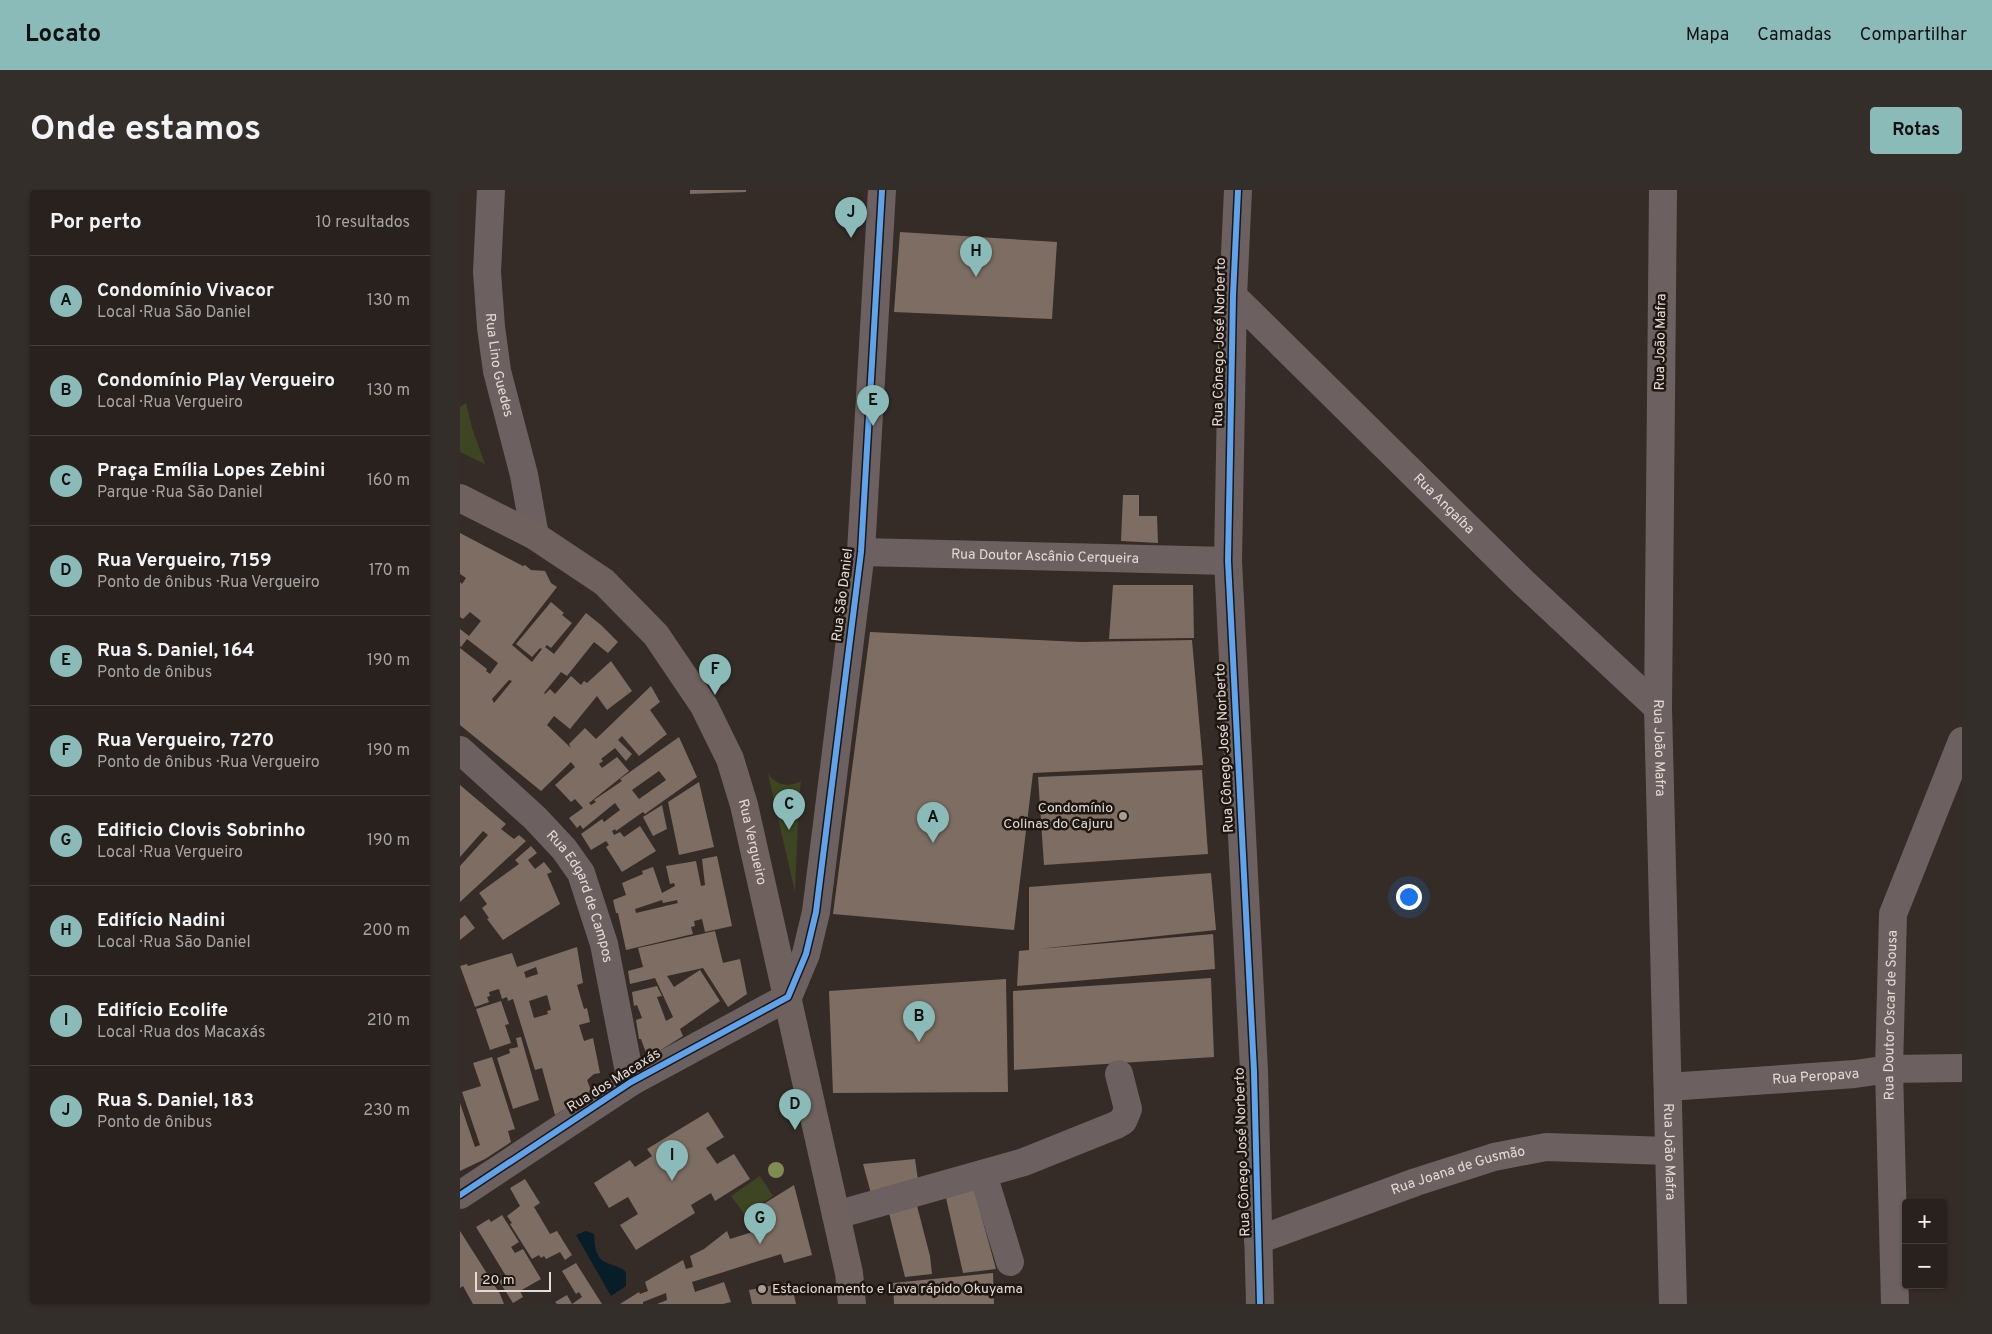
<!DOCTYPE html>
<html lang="pt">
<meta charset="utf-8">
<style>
body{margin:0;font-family:Overpass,sans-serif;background:#342e2a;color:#f1f3f6}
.controls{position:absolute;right:15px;bottom:15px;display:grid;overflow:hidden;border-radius:5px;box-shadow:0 1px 4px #0004}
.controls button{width:45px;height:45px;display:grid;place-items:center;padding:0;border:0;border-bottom:1px solid #443e3b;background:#28211d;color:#f1f3f6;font:25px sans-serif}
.scale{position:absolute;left:15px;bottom:12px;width:76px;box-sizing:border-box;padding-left:5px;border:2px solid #e5dad4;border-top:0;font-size:14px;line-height:18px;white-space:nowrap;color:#e5dad4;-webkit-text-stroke:4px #1d1611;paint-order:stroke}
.you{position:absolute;left:948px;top:706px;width:18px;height:18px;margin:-12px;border:4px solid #fff;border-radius:50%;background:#1a73e8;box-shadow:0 0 0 8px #1a73e833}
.badge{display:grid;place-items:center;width:32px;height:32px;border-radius:50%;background:#8bbbb9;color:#111;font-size:16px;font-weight:700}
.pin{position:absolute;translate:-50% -41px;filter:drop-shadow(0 1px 2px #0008)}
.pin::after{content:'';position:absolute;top:26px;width:18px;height:15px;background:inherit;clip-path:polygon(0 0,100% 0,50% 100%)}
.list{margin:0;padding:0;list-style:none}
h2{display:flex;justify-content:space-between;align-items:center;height:65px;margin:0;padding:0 20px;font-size:21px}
h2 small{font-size:16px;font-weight:400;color:#a5a3a4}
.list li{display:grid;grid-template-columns:32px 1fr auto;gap:15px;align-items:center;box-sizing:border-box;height:90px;padding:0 20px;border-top:1px solid #443e3b}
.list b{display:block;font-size:19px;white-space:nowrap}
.list p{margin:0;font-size:16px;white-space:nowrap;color:#a5a3a4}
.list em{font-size:16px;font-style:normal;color:#a5a3a4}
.map{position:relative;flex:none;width:1502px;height:1114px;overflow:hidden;border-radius:5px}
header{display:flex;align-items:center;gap:30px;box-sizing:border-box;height:70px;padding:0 25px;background:#8bbbb9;color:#111}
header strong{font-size:24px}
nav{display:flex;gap:28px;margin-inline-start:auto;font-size:18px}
.intro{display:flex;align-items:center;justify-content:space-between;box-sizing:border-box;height:120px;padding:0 30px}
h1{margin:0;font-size:35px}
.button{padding:12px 22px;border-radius:5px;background:#8bbbb9;color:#111;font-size:18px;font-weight:700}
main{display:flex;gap:30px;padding:0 30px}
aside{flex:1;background:#28211d;border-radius:5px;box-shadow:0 1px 4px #0004}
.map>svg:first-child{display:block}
.green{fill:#3e4522}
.water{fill:#071d28}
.building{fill:#7e6d62;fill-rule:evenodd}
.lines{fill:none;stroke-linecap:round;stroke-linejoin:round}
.minor{stroke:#6c6160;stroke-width:28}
.major{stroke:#6e615e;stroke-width:28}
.cycleway-casing{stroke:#1d1611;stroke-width:9}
.cycleway{stroke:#60a3ed;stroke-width:6}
.tree{fill:#818c52}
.poi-dot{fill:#a79d97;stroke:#1d1611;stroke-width:2}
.labels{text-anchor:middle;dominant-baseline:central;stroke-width:5;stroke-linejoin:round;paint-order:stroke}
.street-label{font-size:14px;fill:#e5dad4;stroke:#1d1611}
.poi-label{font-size:14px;fill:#e5dad4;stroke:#1d1611;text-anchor:end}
</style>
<header>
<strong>Locato</strong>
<nav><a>Mapa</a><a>Camadas</a><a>Compartilhar</a></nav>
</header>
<div class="intro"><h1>Onde estamos</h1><a class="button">Rotas</a></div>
<main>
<aside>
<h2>Por perto<small>10 resultados</small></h2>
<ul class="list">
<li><span class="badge">A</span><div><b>Condomínio Vivacor</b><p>Local · Rua São Daniel</p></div><em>130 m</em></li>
<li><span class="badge">B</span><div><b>Condomínio Play Vergueiro</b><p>Local · Rua Vergueiro</p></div><em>130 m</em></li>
<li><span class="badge">C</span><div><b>Praça Emília Lopes Zebini</b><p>Parque · Rua São Daniel</p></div><em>160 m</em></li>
<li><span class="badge">D</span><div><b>Rua Vergueiro, 7159</b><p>Ponto de ônibus · Rua Vergueiro</p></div><em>170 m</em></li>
<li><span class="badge">E</span><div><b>Rua S. Daniel, 164</b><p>Ponto de ônibus</p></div><em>190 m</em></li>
<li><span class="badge">F</span><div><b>Rua Vergueiro, 7270</b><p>Ponto de ônibus · Rua Vergueiro</p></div><em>190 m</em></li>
<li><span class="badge">G</span><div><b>Edificio Clovis Sobrinho</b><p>Local · Rua Vergueiro</p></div><em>190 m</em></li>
<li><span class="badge">H</span><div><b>Edifício Nadini</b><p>Local · Rua São Daniel</p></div><em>200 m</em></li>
<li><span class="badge">I</span><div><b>Edifício Ecolife</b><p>Local · Rua dos Macaxás</p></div><em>210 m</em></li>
<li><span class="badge">J</span><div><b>Rua S. Daniel, 183</b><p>Ponto de ônibus</p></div><em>230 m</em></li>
</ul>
</aside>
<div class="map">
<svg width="1502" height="1114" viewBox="0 0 1502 1114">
<rect width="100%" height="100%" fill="#352c27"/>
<g class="green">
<path d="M6 213 12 238 25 274 0 262V217Z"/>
<path d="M308 584C317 595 328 598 341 591L339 608 335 702Z"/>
<path d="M300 986 313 1006 285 1025 271 1006Z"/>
</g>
<path class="water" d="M126 1041 134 1044C135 1051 134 1058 138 1065 142 1075 158 1074 166 1082V1096L151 1106 116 1045Z"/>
<g class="building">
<path d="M230 0H286V2L230 4Z"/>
<path d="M440 42 597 52 592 129 434 122Z"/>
<path d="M663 305H679V326H697L698 353 661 351Z"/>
<path d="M0 343 63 376 65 375 71 380 85 381 91 393 97 397 52 455 72 472 82 459 80 458 72 467 56 454 91 412 104 423 102 425 112 433 91 458 87 455 85 457 94 464 126 423 141 435 158 452 148 463 134 452 107 486 101 482 84 503 85 504 90 499 95 504 111 486 121 495 124 491 127 493 151 471 172 501 147 520 137 506 110 539 94 526 87 535 111 558 109 554 125 538 136 549 191 496 200 512 190 520 207 544 179 566 162 546 158 550 172 564 166 571 155 558 141 569 143 571 139 574 142 578 157 567 169 581 129 613 131 615 136 612 134 610 162 591 160 589 219 547 237 587 185 624 183 622 156 641 155 639 152 641 154 645 160 642 164 647 180 636 196 661 162 682 146 657 149 655 146 651 131 660 121 644 142 629 144 632 160 620 155 613 123 639 120 635 117 638 109 628 123 618 115 609 111 612 95 595 115 577 111 572 81 601 0 535V458L27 479 26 481 30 484 38 473 7 449 1 457 0 456V439L9 446 21 431 10 422 3 429 0 427V392L2 394 6 388 0 384ZM49 490 52 491 34 513 32 509ZM199 581 206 590 179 609 172 600Z"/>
<path d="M653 395H733L734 448 649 449Z"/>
<path d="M410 442 621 452 732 450 743 575 573 583 554 740 373 724Z"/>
<path d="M742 580 748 664 584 675 578 587Z"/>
<path d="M239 592 254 657 219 665 208 612Z"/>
<path d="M0 595 46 634 41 639 54 649 59 645 66 651 0 712V676L28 645 23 641 0 667Z"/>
<path d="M202 615 207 639 193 646 183 627Z"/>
<path d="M71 656 77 663 68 670 75 679 84 672 92 682 87 684 100 714 43 750 27 729 29 728 22 718 27 714 19 703 59 674 55 670Z"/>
<path d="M257 666 272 736 245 742 242 729 234 731 235 736 231 737 233 744 166 760 158 723H156L153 710 166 705 162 693 183 684 182 681 193 677 202 703 204 702 215 696 214 693 210 694 206 676 236 671 241 696 245 695 242 669ZM202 710 203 713 217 710 218 713 176 723 175 719Z"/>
<path d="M751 683 756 740 578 759 753 744 755 779 557 796 559 761 569 760V697Z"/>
<path d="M5 725 15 738 0 750V729Z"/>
<path d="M255 741 263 773 280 769 287 804 268 817 243 778 207 786 214 797 240 780 260 811 220 839 223 846 188 868 181 849H179L176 830 182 828 177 815 174 816 172 802 197 796 202 806 197 807 206 831 213 827 195 788 170 794 168 781 183 777 178 758Z"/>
<path d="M117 757 123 793 117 795 124 819 127 818 130 832 119 835 124 851 133 848 140 883 134 884 127 890 132 903 95 925 82 878 75 880 53 809 48 811 47 807 42 809 39 799 29 802 30 806 27 807 29 812 15 817 0 776 7 774 8 776 52 763 57 777ZM76 777 78 784 66 788 64 782ZM87 805 91 820 87 821 88 824 74 828 69 811Z"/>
<path d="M751 788 754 867 554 880 553 801Z"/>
<path d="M546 789 548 902 373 903 369 801Z"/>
<path d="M41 811 49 834 45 835 51 853 30 860 16 819Z"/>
<path d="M61 847 79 910 53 919 37 868 50 863 49 859 58 857 56 848Z"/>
<path d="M32 867 55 939 48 941 51 952 25 969 0 981V913L15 957 20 955 2 902 21 896 13 873Z"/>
<path d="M248 922 264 947 246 958 257 974 274 964 290 989 255 1011 251 1003 231 1015 235 1023 176 1060 160 1035 178 1024 168 1007 149 1018 134 993 170 970 175 977 192 966 187 959Z"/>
<path d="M455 969 459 997 413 1011 403 974Z"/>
<path d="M65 989 80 1013 74 1017 90 1044 97 1041 112 1065 105 1070 100 1062 86 1069 84 1066 81 1068 79 1065 72 1069 50 1034 52 1033 47 1026 60 1016 50 998Z"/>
<path d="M334 995 352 1065 324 1073 321 1064 232 1092 235 1102 264 1092 271 1112 263 1114H197L207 1110 206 1103 183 1112V1114H160L179 1102 180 1104 188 1101 185 1092 223 1070 226 1079 233 1077 230 1066 244 1059 267 1041 270 1049 302 1039 301 1037 308 1035 302 1015Z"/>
<path d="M514 999 536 1079 503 1083 486 1008Z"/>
<path d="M456 1012 470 1066 472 1084 445 1087 428 1019Z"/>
<path d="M42 1025 59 1052 51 1057 55 1063 63 1059 81 1089 60 1101 63 1107 53 1113 39 1091 46 1086 16 1037 29 1029 31 1032Z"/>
<path d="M0 1041 40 1104 44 1114H13L3 1096 0 1098Z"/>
<path d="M116 1073 142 1114H97L95 1112 107 1105 112 1114 122 1107 119 1102 116 1104 102 1081Z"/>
<path d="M533 1083 534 1114H434L433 1093Z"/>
<path d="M331 1092 336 1114H292L289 1100Z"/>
</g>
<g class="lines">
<g class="minor">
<path id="s1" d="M31 0 27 82 31 137 37 181 64 285 75 346"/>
<path d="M778 0 773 106 768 371 794 881 800 1114"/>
<path id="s2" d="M1203 0 1198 518 1213 1114"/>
<path id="s3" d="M773 106 1063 392 1198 518"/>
<path id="s4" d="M401 362 768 371"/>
<path id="s5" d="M0 560 75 628 104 659 121 683 144 754 171 892"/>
<path id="s6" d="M1208 897 1395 884 1429 879 1502 878"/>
<path d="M523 984 550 1072"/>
<path d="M0 1005 171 892 328 807 346 764 356 722 401 362 422 0"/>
<path d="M376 1025 564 972 656 935 663 931 668 919 659 884"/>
<path id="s7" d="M798 1050 956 992 1034 967 1086 957 1208 961"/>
<path id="s8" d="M1435 1114 1429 879 1433 724 1502 551"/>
</g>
<path class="major" id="s9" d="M0 308 75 346 144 392 196 445 244 516 270 569 284 615 376 1025 389 1083 392 1114"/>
<defs>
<g id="cycleway">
<path d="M778 0 773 106 768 371 794 881 800 1114"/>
<path d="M0 1005 171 892 328 807 346 764 356 722 401 362 422 0"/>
</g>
</defs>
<use href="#cycleway" class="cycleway-casing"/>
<use href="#cycleway" class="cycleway"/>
</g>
<circle class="tree" cx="316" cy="980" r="8"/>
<g class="poi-dot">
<circle cx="663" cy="626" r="5"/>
<circle cx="302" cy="1099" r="5"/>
</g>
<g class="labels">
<g class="street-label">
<text transform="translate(760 152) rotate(-89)">Rua Cônego José Norberto</text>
<text transform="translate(1201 152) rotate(-89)">Rua João Mafra</text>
<text stroke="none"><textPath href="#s1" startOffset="176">Rua Lino Guedes</textPath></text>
<text stroke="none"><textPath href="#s3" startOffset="296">Rua Angaíba</textPath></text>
<text stroke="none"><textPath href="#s4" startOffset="184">Rua Doutor Ascânio Cerqueira</textPath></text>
<text transform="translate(383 405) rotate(-83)">Rua São Daniel</text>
<text stroke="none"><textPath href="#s2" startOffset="558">Rua João Mafra</textPath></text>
<text transform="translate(765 558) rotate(-93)">Rua Cônego José Norberto</text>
<text stroke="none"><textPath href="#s9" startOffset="472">Rua Vergueiro</textPath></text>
<text stroke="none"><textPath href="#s5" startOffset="194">Rua Edgard de Campos</textPath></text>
<text stroke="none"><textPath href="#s8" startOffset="289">Rua Doutor Oscar de Sousa</textPath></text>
<text stroke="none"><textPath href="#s6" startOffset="148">Rua Peropava</textPath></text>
<text transform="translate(154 891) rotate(-32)">Rua dos Macaxás</text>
<text transform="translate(783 962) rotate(-92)">Rua Cônego José Norberto</text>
<text stroke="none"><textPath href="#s2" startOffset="962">Rua João Mafra</textPath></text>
<text stroke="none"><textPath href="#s7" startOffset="212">Rua Joana de Gusmão</textPath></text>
</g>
<g class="poi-label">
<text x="653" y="618">Condomínio<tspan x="653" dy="16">Colinas do Cajuru</tspan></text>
<text x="312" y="1099" text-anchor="start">Estacionamento e Lava rápido Okuyama</text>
</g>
</g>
</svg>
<div class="controls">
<button>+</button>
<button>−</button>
</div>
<div class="scale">20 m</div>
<div class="you"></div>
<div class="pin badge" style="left:473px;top:653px">A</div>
<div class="pin badge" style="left:459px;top:852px">B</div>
<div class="pin badge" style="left:329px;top:640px">C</div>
<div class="pin badge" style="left:335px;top:940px">D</div>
<div class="pin badge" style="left:413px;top:236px">E</div>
<div class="pin badge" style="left:255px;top:505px">F</div>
<div class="pin badge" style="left:300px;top:1054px">G</div>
<div class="pin badge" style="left:516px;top:87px">H</div>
<div class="pin badge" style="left:212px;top:991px">I</div>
<div class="pin badge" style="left:391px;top:48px">J</div>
</div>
</main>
